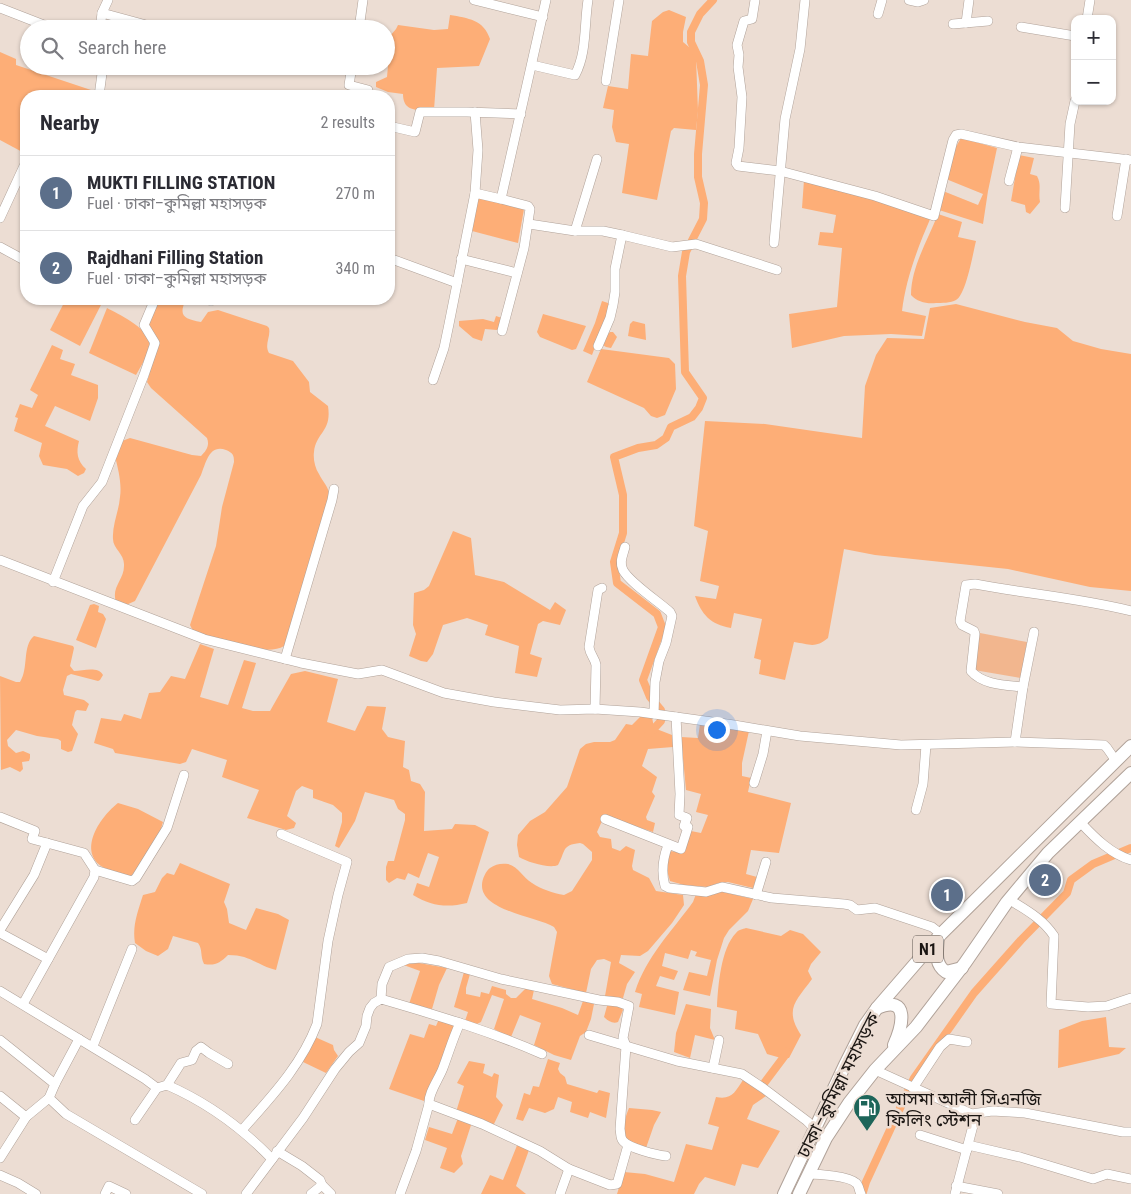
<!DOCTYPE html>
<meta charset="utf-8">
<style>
body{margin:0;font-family:"Roboto Condensed","Noto Sans Bengali",sans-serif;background:#f7f7f7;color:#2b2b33}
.controls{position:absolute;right:15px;top:15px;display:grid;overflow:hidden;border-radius:10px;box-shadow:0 1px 4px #0004}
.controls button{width:45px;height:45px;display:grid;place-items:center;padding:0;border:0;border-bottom:1px solid #e1e1e2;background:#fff;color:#2b2b33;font:25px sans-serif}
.you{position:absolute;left:716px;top:729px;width:18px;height:18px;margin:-12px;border:4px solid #fff;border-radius:50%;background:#1a73e8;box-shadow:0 0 0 8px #1a73e833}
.badge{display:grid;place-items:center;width:32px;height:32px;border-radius:50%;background:#d93025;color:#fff;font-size:16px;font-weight:700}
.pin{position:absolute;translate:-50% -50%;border:2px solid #fff;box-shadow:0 1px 5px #0006}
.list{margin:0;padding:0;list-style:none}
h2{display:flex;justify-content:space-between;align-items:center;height:65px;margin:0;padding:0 20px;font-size:21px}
h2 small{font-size:16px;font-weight:400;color:#7c7c81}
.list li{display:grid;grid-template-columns:32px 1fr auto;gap:15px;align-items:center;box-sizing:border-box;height:75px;padding:0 20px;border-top:1px solid #e1e1e2}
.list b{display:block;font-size:19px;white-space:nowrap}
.list p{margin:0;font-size:16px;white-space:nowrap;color:#7c7c81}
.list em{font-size:16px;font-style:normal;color:#7c7c81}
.icon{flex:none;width:28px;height:28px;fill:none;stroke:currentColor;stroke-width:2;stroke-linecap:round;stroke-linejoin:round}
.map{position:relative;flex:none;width:1131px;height:1194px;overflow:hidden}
.search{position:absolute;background:#fff;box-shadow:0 1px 4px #0004;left:20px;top:20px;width:375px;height:55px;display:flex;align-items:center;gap:12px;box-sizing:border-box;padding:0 18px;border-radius:28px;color:#7c7c81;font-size:19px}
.panel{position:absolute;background:#fff;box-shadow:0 1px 4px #0004;left:20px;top:90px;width:375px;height:215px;border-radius:20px}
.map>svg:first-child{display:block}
.green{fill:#f2b68e}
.water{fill:#fdae77}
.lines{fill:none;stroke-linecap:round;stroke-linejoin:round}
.canal{stroke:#fdae77;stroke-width:8}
.minor-casing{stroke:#b0a299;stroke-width:10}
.highway-casing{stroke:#b0a299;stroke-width:14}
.minor{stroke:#fff;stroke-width:9}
.highway{stroke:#fff;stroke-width:12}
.labels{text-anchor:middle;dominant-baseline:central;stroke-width:5;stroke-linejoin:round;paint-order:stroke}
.shield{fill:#ecddd3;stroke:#5a524d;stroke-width:1}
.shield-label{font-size:16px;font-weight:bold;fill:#1b1613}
.street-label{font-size:18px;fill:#1b1613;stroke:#ecddd3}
.poi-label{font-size:18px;fill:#1b1613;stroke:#ecddd3;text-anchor:start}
</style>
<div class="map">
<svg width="1131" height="1194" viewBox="0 0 1131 1194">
<rect width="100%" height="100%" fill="#ecddd3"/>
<path class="green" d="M980 633 1027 642 1021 678 974 670Z"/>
<g class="water">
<path d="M669 10 686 17 683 32V42L695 52 696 58 698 111 696 130 674 128 671 131 657 200 622 193 629 144 616 142 612 127 614 110 603 108 608 86 628 89 631 54 648 56 652 21 663 12Z"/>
<path d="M450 15C468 18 484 20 490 39L479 66 437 68 434 110C419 110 403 113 403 94L388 92 376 87V82L387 77 389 55 386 54V35L390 36 396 29 398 25 434 30 448 29Z"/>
<path d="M0 52 16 59V65L91 90 89 96H26V154L0 140Z"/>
<path d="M961 138 997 148 988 191 983 224 939 210 943 191 978 205 983 194 946 179 953 152Z"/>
<path d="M1019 155 1034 158 1030 174 1037 176C1042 185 1038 192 1040 202L1030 214 1026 212 1025 205 1011 201Z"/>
<path d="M804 180 931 217C918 247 906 278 902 311L926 316 922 336 891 334 844 336 792 348 789 314 837 307 842 248 818 245 820 232 833 233 836 215 802 208Z"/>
<path d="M477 197 524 209 518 243 472 231Z"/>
<path d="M938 214 962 222 958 237 976 241C973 253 966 295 956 300 951 303 941 303 936 303 927 304 917 302 911 295 911 267 928 240 938 214Z"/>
<path d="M66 299H104L80 346 50 330Z"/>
<path d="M158 299H186C178 316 184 319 201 322L208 312 218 310 267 326 269 328C271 337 264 344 269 353L293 361 309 382 310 392 328 406C332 432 316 432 314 452 313 459 315 468 319 474 322 481 329 487 329 494 328 512 319 529 314 546 305 577 297 608 289 639 287 641 286 644 284 646 266 658 212 638 193 631L190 625 216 546 222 507 234 462C234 455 233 453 226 450 209 444 206 463 201 475L135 601 126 605 116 602C111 587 124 580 124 566 125 554 113 549 113 539 112 525 119 511 120 497 122 483 118 469 115 456L122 441 130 438 192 455 201 456C206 451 210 446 207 438L151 388 147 382 157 347 148 328 149 320Z"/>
<path d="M602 301 611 304 592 355 583 351 595 323Z"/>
<path d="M956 304 1025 322 1057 328 1073 341 1101 349 1131 354V591L1090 587 1008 569 875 555 844 549 828 638C815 649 809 644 794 642L785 680 759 674 761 660 754 658 762 619 734 613 731 628C710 624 702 615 695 596L716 599 719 586 700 581 708 531 694 526 705 421 765 424 862 438 865 386 876 355 887 338 924 339 930 308Z"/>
<path d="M107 308C118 314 147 327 149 342 150 353 141 366 136 375L89 353Z"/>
<path d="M543 314 586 326 576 349 572 350 540 337 537 332Z"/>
<path d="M496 316 502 318 500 328 497 330 485 329 482 341 473 338 459 326V321L483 319 494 322Z"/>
<path d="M633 321 645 324 646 340 628 336 630 324Z"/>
<path d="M610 332H613L617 337 611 348 606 347 603 345 606 336Z"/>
<path d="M52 345 63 350 60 359 75 364 71 375 98 385V398L90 421 55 406 45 426 79 441C76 452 77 461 86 469L84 473 78 476 67 469 43 465 39 456 42 443 14 431 18 418 15 417 20 404 32 408 38 395 30 390Z"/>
<path d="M601 349 669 358 675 364 676 389 665 415 657 418 651 416 644 408 587 382Z"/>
<path d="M453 531 471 538 475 575 504 582 550 610 555 602 566 610 560 625 543 621 538 624 530 654 542 658 537 677 515 673 519 646 485 635 488 625 467 618 443 625 433 654 427 662 421 661 409 656 416 634 413 625 414 593 424 590 429 586Z"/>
<path d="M94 604 99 606 98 612 103 614 106 619 96 648 76 640 90 605Z"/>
<path d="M34 636 73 646 74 648 70 666 74 671C83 671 98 666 103 675L100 680 98 681 71 674 67 676 63 690 64 695 84 700 89 704 86 711 77 710 75 712 72 725 78 734 72 751 68 752 61 749V741L58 739 37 736 16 730 7 740 8 746 16 753 23 751 30 754V758L29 761 22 762 23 769 20 772 10 767 1 770 0 676 16 682H20C29 668 22 646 34 636Z"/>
<path d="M200 644 214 649 200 697 228 705 244 660 256 663 242 708 253 711H270L291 674 305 671 338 679 327 722 355 731 367 706 386 707 382 729 388 737 405 741 403 767 409 770 411 781 420 784 425 792 424 831 452 829 455 824 475 825 489 832 467 903C447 908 431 906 413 895L417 883 429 887 439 857 428 853 419 878 408 873 405 880 397 878 389 883 386 880V867L388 861H394L405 820V814L398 809 394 800 365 792 355 821 339 848 335 846 342 822V813L333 805 313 798V790L302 786 296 791 287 816 296 823 294 828 286 830 247 818 259 790 222 777 227 760 192 749 186 762 180 764 115 753 113 749 94 743 101 718 121 721 124 714 141 719 149 693 160 692 171 676 185 679Z"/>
<path d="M643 716 652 717 654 728 672 735 673 747 648 749 642 766 657 777 652 792 655 796 646 817 647 820 655 823 653 832 626 823 602 821 597 832 600 837 611 839 612 848 620 851 626 846 635 850 632 866 633 870 649 878 656 891 683 895 684 905 672 923 648 951 640 956 621 955 619 963 635 972 627 984 623 998 605 996 611 962 604 959 597 960 591 969 586 993 552 984 549 976 557 932 554 927C538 917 481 911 482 885 482 879 486 871 490 868 495 864 502 863 508 864 519 867 523 878 532 883 541 889 553 893 564 895L572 891 592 860V852L583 844 580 843C561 845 566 851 558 865 550 869 527 862 519 857L517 845 518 835 530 821 545 812 567 787 580 749 586 744 594 742H610L615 740 626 724 632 725 640 717Z"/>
<path d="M700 724 749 731 742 763V776L751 778 748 792 791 803 779 853 751 850 746 874 757 877 753 888 728 882 718 883 708 887 684 885 670 881 666 867 670 851 682 853 691 831 701 833 708 815 696 812 701 794 686 790 681 737 698 738Z"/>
<path d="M118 803 138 809 163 822C158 842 144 860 131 876 122 873 109 871 101 866 78 849 101 816 118 803Z"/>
<path d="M180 863 230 884 224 902 227 909 229 923 246 930 256 908 278 914 289 920 276 970C256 965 251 955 228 955 220 963 215 966 204 964 200 956 203 950 198 943L173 936 168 949 158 956 146 951 135 943C132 926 138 911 143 895L155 892 162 878 167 873 174 875Z"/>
<path d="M719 891 753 899 748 911 729 930 724 938 717 960 710 996 683 990 689 972 707 976 711 960 695 956 697 952 691 950 688 959 665 953 662 966 678 971 674 980 660 976 656 986 679 992 675 1015 639 1007 642 994 635 992C646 957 672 931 693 902L696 894 713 895Z"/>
<path d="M746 928 781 936 790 930 803 934 821 952 811 964 808 971 812 979C796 1001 784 1009 801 1035L789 1058H781L767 1054 758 1034 735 1029 737 1011 717 1007C718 986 721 948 736 933 738 930 743 929 746 928Z"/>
<path d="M419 963 447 968 439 985 432 1009 409 1004 420 971 401 964Z"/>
<path d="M464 972 470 974 466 988V994L480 997 481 992 489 994 492 986 506 990V994L511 998H516L526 988 534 990 532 999 562 1008 578 1015 583 1001 594 1004 591 1019 586 1032 580 1036 571 1060 554 1055 534 1045 541 1023 520 1015 511 1037 501 1033 494 1029 504 999 492 995 481 1022 477 1024 465 1021 468 1012 454 1007Z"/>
<path d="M609 1004 621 1007 623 1010 618 1022C613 1024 608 1021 604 1017L607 1006Z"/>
<path d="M686 1004 711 1009 710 1028 715 1040 695 1035 690 1058 674 1052 676 1033Z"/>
<path d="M1106 1017 1109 1047 1126 1048 1119 1054 1058 1068 1059 1030 1082 1021Z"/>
<path d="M439 1019 456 1024 430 1092 424 1101 389 1089 410 1034 424 1038 429 1024 436 1026Z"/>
<path d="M315 1037 333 1045 334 1050 338 1056 326 1073 303 1062 310 1045Z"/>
<path d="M548 1059 560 1063 558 1069 560 1073 565 1077 567 1084 597 1093 599 1090 610 1093 606 1118 590 1112 588 1118 570 1112 572 1102 558 1097 554 1109 545 1113 529 1108 523 1121 516 1119 524 1093 530 1095 533 1086 539 1087Z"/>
<path d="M469 1061 485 1064 483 1073 492 1077 494 1073 499 1075 496 1097 503 1105 493 1126 456 1112 464 1086 457 1083Z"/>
<path d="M743 1080 766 1096 753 1105 747 1119 780 1131 758 1168 742 1164 735 1186 705 1177 699 1184 694 1194H617L624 1172 645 1174 674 1182 686 1144 712 1150 719 1127 708 1124 716 1097C732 1100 735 1092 743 1080Z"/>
<path d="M629 1108 652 1110 661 1112 654 1125 646 1148 625 1140C621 1129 625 1118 629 1108Z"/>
<path d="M458 1118 472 1122 461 1156 463 1164 454 1173 440 1168 447 1148 425 1140 429 1127 452 1134Z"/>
<path d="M518 1143 529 1150 516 1186 526 1194H481L490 1175 503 1180Z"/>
</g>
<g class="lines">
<g class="canal">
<path d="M648 735 661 721V710L650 697 643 680 662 627 657 614 617 583 614 562 623 533V495L614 457 638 448 656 445 666 438 671 427 692 417 699 408 703 398 685 372 682 276 686 252 703 219 704 203 698 177V154L704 85 700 61 691 42V32L700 14 713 0"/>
<path d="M765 1082 786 1054V1051"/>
<path d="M860 1194 863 1192 866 1182 914 1078 974 993 1021 940 1067 893 1071 880 1093 864 1131 848"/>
</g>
<defs>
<g id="minor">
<path d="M474 0 543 17"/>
<path d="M755 0 752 19 744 21 737 45 739 55 738 67 742 97 739 148 736 163 738 166 780 171 875 196 934 216 953 140 956 135 961 134 1018 147 1131 160"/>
<path d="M909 0 918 2 924 0"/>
<path d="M0 8 54 29"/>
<path d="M102 13 161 29"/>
<path d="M878 14 882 0"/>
<path d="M1087 19 1090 0"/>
<path d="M966 23 969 0"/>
<path d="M953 24 988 21"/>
<path d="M1021 27 1075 36"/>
<path d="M100 29 102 13 108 0"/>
<path d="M359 29 363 0"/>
<path d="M532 65 575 75C587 53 584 25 588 0"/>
<path d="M352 66 349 85 368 90 366 96"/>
<path d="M606 81 619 0"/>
<path d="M99 96 103 66"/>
<path d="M389 126 415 132 420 112H467L521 114"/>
<path d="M1009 181 1018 147"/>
<path d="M475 193 478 150 475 112"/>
<path d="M501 199 528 206 530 209 524 248 502 331"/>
<path d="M1065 208 1070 124 1075 101"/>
<path d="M1117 216 1126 159"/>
<path d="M0 218 24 166 26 167"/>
<path d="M529 224 575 231H603L622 235 615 269V292L613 305 610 318 598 346"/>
<path d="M575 231 597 159"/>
<path d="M622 235 672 247 696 244 777 270"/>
<path d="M774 243 785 119 800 49 805 0"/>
<path d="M0 247 26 261"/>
<path d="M389 258 457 283"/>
<path d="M461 259 517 273"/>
<path d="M211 299V301"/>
<path d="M433 380 444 348 449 324 475 193 501 199 546 0"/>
<path d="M625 547C623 555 619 562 623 570 629 582 659 602 670 612L672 616 666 643 659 661 655 682 654 714"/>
<path d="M0 560 204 639 301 663 358 674 382 670 444 693 494 702 560 710 595 709 640 712 734 725 800 736 901 745 1015 742 1104 745 1107 748 1116 761"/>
<path d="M53 582 83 506 102 482 144 375 155 343 144 325 155 299"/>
<path d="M285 659 332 500 334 489"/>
<path d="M1023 687C1005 685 983 685 971 671L975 634 974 631 962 625 960 621 966 585 975 584C1027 594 1080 598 1131 611"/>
<path d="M595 709 596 665C595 658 590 655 589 647L598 590 602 588"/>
<path d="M1015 742 1023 687 1034 632"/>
<path d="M754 783 763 754 767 731"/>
<path d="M916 810 923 784 926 745"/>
<path d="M0 817 35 831 32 839 47 843 34 875 0 930"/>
<path d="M605 819 681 849 688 827 684 826 687 818 679 815 680 794 676 717"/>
<path d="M1081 823C1095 838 1111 854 1131 860"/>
<path d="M668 845C663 858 661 872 665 886L669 888 706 892 722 887 772 898 844 904 850 905 857 910 875 908 932 927 941 934"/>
<path d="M95 870 132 881 136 878 167 828 184 775"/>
<path d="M756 895 766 862"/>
<path d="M1010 900C1026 910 1043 919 1054 936L1051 1004 1088 1007 1107 1006 1131 998"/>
<path d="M0 933 48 959"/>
<path d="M0 991 79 1039"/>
<path d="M381 999 382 984 389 967 408 959 422 958 439 961 501 979 599 1000 618 1002 629 1006 623 1038 626 1046 620 1129C621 1133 620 1138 623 1141 629 1148 656 1155 666 1156"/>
<path d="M23 1004 94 877 95 870 84 853 47 843"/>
<path d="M460 1023C453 1038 449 1052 443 1068 439 1079 428 1093 429 1104L482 1124 540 1151 569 1169 610 1185 617 1184 628 1145"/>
<path d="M589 1035 677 1061 742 1074 763 1088 807 1121 815 1129"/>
<path d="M0 1040 55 1084 49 1098 66 1114 202 1194"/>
<path d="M93 1046 132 949"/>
<path d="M713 1068 719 1040"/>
<path d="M875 1070 972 1114 975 1118 955 1194"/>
<path d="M55 1084 79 1039 145 1079 157 1088 167 1085C206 1102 242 1128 272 1159"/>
<path d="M167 1085 181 1063 192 1060 196 1051 201 1047 209 1053 228 1064"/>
<path d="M913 1088 940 1047 949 1039 967 1042"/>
<path d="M0 1096 26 1117 49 1098"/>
<path d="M972 1114 992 1111 1025 1113 1123 1132H1131"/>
<path d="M135 1120 157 1088"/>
<path d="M242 1130C271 1097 301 1066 317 1024L328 941 338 895 347 862 281 834"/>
<path d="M920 1135 967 1150"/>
<path d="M968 1145 1020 1157 1093 1179 1107 1174 1131 1179"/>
<path d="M277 1151 302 1166 320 1180 322 1185 331 1194"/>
<path d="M0 1158 26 1117"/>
<path d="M808 1174C818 1174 849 1176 856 1183 859 1185 859 1191 861 1194"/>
<path d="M0 1175 18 1183 36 1194"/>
<path d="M956 1186 998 1194"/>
<path d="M105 1194 109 1186 126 1194"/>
<path d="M246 1194 303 1118 335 1069 349 1052 359 1043 366 1026 367 1016 370 1008 374 1003 381 999C436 1015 490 1031 542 1054"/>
<path d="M311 1194 322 1185"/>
<path d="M400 1194 416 1151 429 1104"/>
<path d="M560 1194 569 1169"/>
</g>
<g id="highway">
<path d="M938 938C937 951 934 964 946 972L962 968"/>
<path d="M877 1008C911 994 902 1027 894 1045"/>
<path d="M784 1194 844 1067 865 1025 877 1008 941 934 1131 746"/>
<path d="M799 1194 826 1138 849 1103 875 1070 916 1027 965 963 1007 902 1048 853 1131 773"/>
</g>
</defs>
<use href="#minor" class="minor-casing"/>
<use href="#highway" class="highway-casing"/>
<use href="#minor" class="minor"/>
<use href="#highway" class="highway"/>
</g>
<defs>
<symbol id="fuel-pin" viewBox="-11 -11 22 30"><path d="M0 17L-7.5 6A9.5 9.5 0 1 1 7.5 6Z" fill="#1d6559" stroke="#ecddd3"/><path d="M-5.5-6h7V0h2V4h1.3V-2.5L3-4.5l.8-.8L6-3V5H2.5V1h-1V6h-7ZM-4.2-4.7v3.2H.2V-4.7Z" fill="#fff"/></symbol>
</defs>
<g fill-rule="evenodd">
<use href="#fuel-pin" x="851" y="1092" width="32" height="43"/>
</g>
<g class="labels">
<rect class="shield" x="913" y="935.5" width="30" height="27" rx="4"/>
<g class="shield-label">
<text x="928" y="949">N1</text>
</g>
<g class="street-label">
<text transform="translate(838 1085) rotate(-63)">ঢাকা–কুমিল্লা মহাসড়ক</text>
</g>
<g class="poi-label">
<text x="886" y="1098">আসমা আলী সিএনজি<tspan x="886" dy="21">ফিলিং স্টেশন</tspan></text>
</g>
</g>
</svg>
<div class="controls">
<button>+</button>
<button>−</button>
</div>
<div class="you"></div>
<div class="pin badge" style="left:947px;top:895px;background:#5c6f8a">1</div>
<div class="pin badge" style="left:1045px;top:880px;background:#5c6f8a">2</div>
<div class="search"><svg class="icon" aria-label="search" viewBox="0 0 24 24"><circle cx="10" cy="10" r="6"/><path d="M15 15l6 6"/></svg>Search here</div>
<section class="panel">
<h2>Nearby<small>2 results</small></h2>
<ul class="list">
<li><span class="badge" style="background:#5c6f8a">1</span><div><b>MUKTI FILLING STATION</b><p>Fuel · ঢাকা–কুমিল্লা মহাসড়ক</p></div><em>270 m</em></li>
<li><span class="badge" style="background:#5c6f8a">2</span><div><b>Rajdhani Filling Station</b><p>Fuel · ঢাকা–কুমিল্লা মহাসড়ক</p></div><em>340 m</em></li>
</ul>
</section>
</div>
